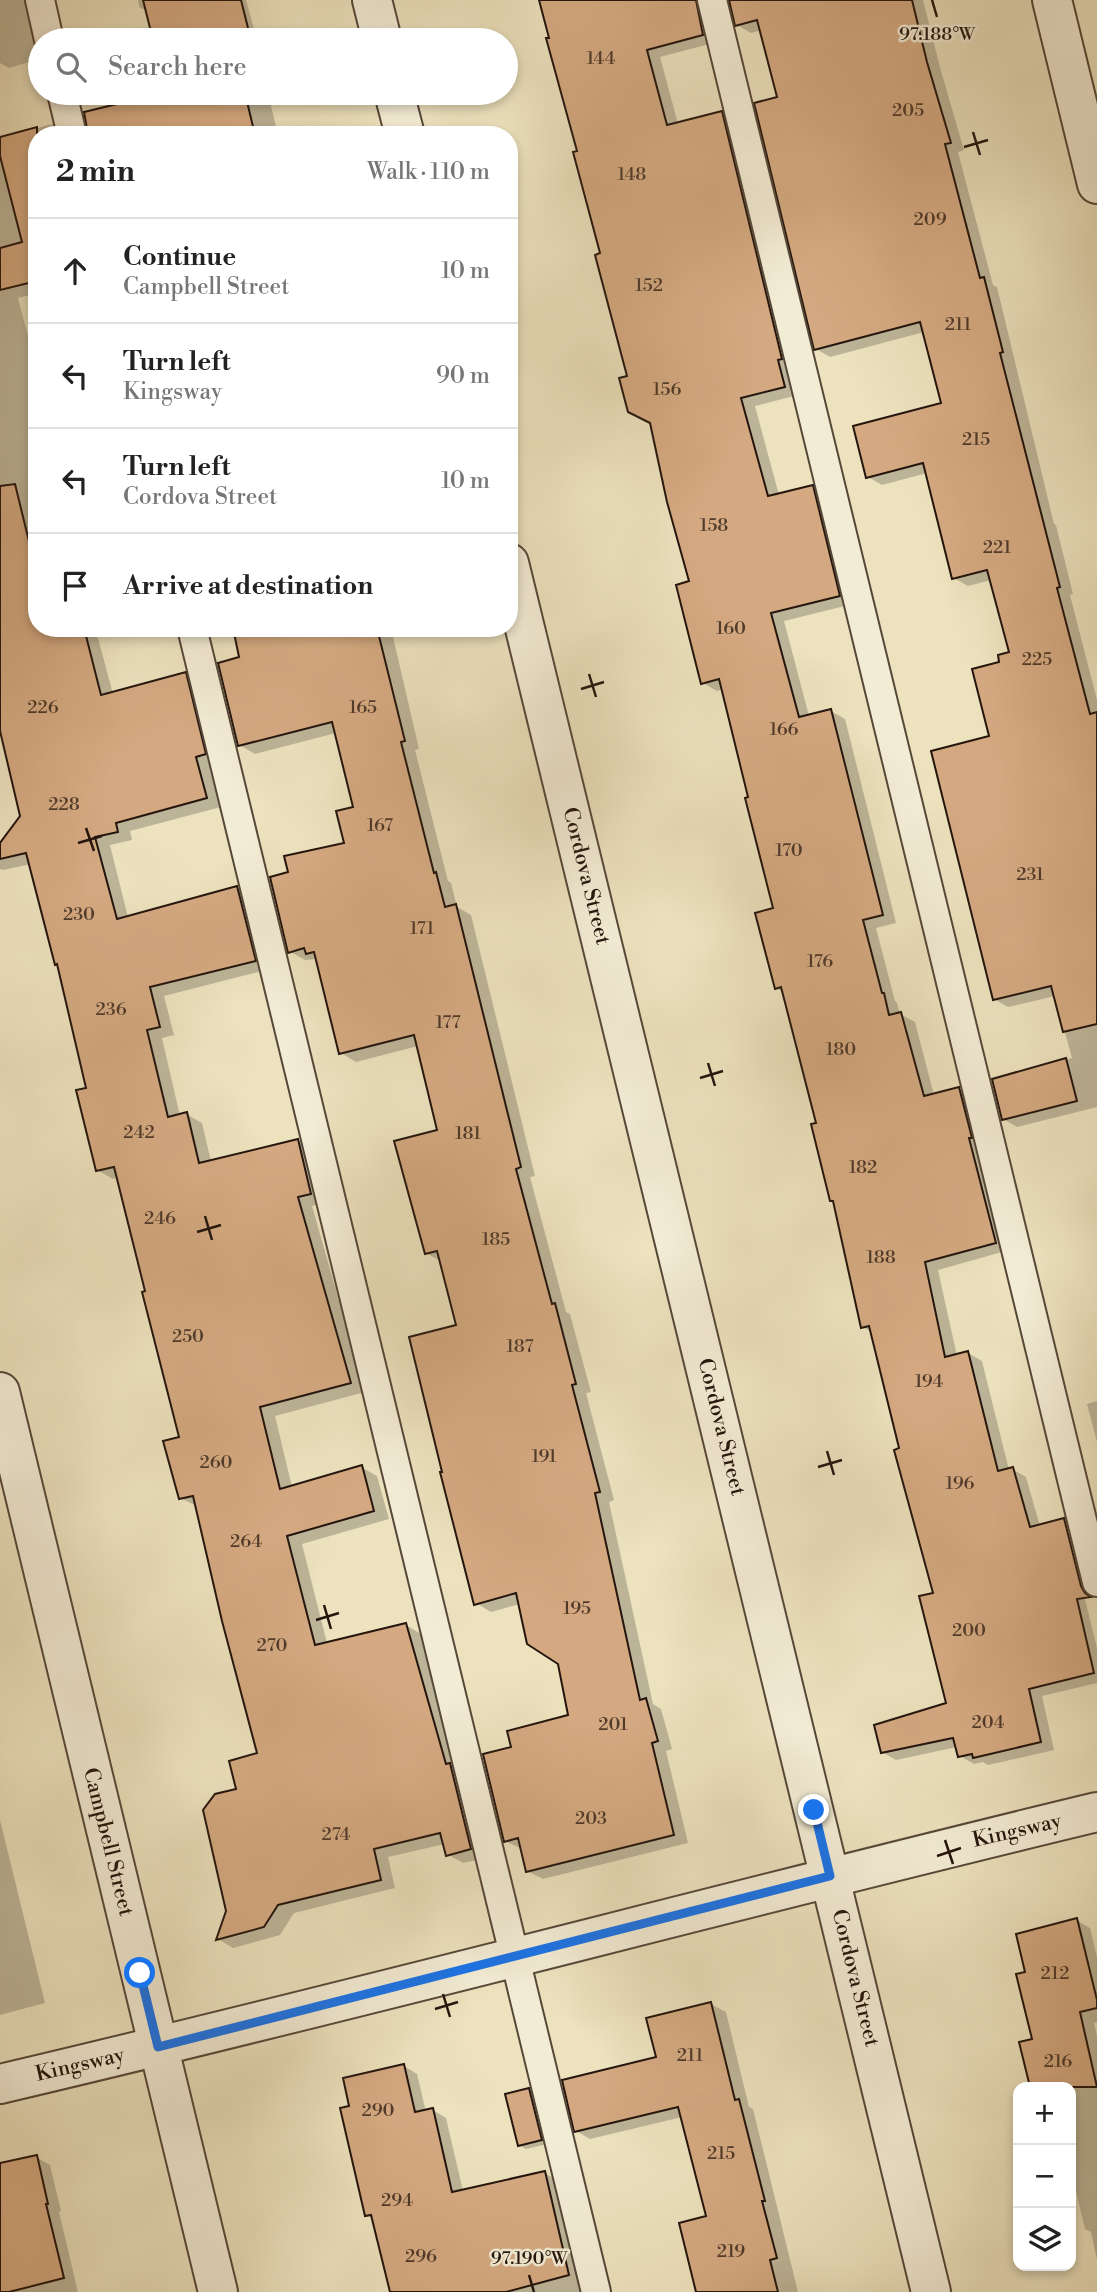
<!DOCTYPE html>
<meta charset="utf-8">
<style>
body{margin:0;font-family:"Libre Bodoni",serif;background:#f6f6f6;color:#222}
.controls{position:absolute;right:21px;bottom:21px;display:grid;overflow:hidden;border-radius:14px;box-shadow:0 4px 10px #0003}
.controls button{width:63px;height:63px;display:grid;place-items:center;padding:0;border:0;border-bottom:2px solid #e0e0e0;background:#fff;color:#222;font:35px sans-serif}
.stop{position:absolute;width:21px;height:21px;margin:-16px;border:5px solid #1a73e8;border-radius:50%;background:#fff}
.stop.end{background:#1a73e8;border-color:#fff;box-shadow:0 2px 7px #0008}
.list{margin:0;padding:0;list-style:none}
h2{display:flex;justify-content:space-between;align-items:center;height:91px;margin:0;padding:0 28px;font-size:30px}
h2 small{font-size:23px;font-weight:400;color:#767676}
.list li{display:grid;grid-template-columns:46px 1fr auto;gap:21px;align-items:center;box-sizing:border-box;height:105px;padding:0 28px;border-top:2px solid #e0e0e0}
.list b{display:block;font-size:26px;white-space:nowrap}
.list p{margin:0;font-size:23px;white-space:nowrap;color:#767676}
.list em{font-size:23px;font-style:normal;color:#767676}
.icon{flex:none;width:38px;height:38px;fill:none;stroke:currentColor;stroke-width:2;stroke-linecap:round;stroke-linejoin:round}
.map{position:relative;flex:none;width:1097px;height:2292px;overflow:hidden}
.search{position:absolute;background:#fff;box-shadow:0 4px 10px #0003;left:28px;top:28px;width:490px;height:77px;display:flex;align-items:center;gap:18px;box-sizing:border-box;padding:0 24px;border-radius:38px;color:#767676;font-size:26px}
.panel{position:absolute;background:#fff;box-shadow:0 4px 10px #0003;left:28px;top:126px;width:490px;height:511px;border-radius:28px}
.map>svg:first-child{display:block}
.shadow{fill:#0003}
.building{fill:#d4a981;stroke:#24150d;stroke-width:2}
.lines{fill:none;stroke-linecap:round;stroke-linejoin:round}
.lane-casing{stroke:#564839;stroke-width:32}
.street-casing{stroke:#564839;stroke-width:42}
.lane{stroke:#f3ecd5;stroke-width:28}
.street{stroke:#f3ecd5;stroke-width:38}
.route{stroke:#1a73e8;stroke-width:9}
.ticks{fill:none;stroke:#24150d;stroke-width:2.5}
.labels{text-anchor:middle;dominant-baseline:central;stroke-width:5;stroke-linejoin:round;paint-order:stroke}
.number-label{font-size:18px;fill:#503a2a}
.street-label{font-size:21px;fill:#24150d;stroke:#f3ecd5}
.ticks-label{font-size:18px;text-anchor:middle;fill:#24150d;stroke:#f3ecd5;stroke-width:5;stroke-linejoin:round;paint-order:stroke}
</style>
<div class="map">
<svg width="1097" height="2292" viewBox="0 0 1097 2292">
<rect width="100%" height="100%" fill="#ece2be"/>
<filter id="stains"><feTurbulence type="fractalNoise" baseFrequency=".00286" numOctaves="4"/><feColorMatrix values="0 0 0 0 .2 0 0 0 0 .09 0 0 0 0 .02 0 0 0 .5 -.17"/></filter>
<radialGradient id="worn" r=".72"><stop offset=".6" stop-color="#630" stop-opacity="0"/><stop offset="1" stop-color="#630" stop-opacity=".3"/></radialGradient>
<g class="shadow">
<path d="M0 0H37L40 59 9 68 0 63Z"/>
<path d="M138 0H246L257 40H154L147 11 139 7Z"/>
<path d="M541 0H712L717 42 660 57 678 124 722 113 736 121 798 395 755 406 779 495 813 487 827 495 853 604 784 621 809 716 831 711 845 719 896 923 876 928 895 1001 897 1003 900 1014 915 1022 934 1095 959 1089 973 1097 1009 1250 938 1270 957 1356 968 1353 982 1361 1009 1470 1012 1469 1026 1477 1040 1526 1054 1522 1068 1530 1097 1648V1683L1042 1696 1054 1750 988 1765 983 1762 974 1764 960 1756 957 1747 896 1760 882 1752 949 1704 936 1594 872 1332 863 1327 834 1202 831 1200 818 1124 783 992 776 988 775 910 751 798 723 689 717 691 703 683 691 582 651 424 629 378 579 152Z"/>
<path d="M730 0H923L941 71 964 150 958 152 993 285 997 287 1054 524 1056 525 1073 594 1070 595 1097 700V1107L1017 1127 1003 1119 994 1080 1072 1058 1055 996 1008 1007 994 999 991 738 1002 663 1011 653 991 580 968 586 954 578 927 473 882 485 868 477 943 405 924 332 830 357 816 349 779 99 762 30 751 33 737 25Z"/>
<path d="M167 93H268L278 135H89Z"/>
<path d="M52 124 67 135H37V293L18 298 37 370V628L83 629 98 638 113 694 185 674 201 682 220 763 210 765 221 807 130 831 132 840 110 845 128 917 237 888 252 896 270 969 164 996 174 1035 162 1038 180 1116 186 1114 202 1123 211 1161 298 1141 313 1149 326 1202 312 1206 365 1392 275 1416 292 1487 361 1467 377 1476 389 1519 302 1544 327 1643 406 1625 421 1634 486 1858 463 1863 447 1854 445 1844 388 1857 395 1888 294 1913 280 1935 233 1948 218 1939 228 1911 239 1791 259 1754 197 1506 180 1498 181 1438 147 1292 118 1177 113 1179 97 1170 88 1089 59 965 31 864 3 870 0 869V846L22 816 0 723V139Z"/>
<path d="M234 628H391L419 749 415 750 448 881 451 883 457 907 471 915 535 1176 530 1177 566 1312 570 1314 591 1392 586 1393 614 1500 609 1502 653 1704 661 1709 672 1749 666 1751 688 1843 543 1879 527 1871 522 1849 505 1841 513 1748 571 1716 559 1663 520 1604 491 1612 476 1603 458 1326 442 1262 426 1253 439 1131 418 1046 356 1062 341 1053 317 959 305 960 289 951 290 873 346 844 355 808 336 733 255 754 239 745 242 658Z"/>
<path d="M1097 1401V1442L1087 1404Z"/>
<path d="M0 1820 45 2003 0 2015Z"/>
<path d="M1076 1920 1090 1928 1097 1957V2022L1094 2023 1097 2036V2260L1091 2232 1085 2229 1071 2170V2087H1032L1021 2044 1034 2040 1027 1973Z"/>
<path d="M711 2004 726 2012 749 2107 753 2109 798 2292H698L708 2217 682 2117 590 2139 576 2131 658 2058Z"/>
<path d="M404 2066 417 2074 426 2112 433 2110 446 2118 463 2191 545 2173 558 2181 586 2292H392L373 2218 367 2215 351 2107Z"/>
<path d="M529 2090 536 2094 548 2144 526 2149 519 2145Z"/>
<path d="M36 2157 50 2165 61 2211 59 2212 78 2292H0V2164Z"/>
</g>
<g class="building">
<path d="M143 0H241L251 40H153Z"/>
<path d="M539 0H696L703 35 647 50 667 125 722 111 782 359 778 360 785 387 741 398 768 496 813 485 840 596 771 613 799 717 831 709 883 915 863 920 882 993H884L889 1015 901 1012 924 1096 959 1087 972 1138H969L996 1243 925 1262 945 1357 968 1351 998 1471 1013 1467 1030 1527 1064 1518 1081 1586 1085 1593 1091 1597 1077 1599 1094 1673 1029 1689 1041 1742 973 1758 972 1754 958 1757 953 1738 881 1753 874 1725 946 1703 919 1596 933 1593 894 1450 899 1448 869 1326 861 1328 833 1201H830L811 1124 816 1123 781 987 775 989 755 913 773 908 745 798 748 797 719 679 701 684 676 585 689 581 667 502 650 423 628 412 619 378 627 376 595 255 600 253 573 152 577 151 546 38H549Z"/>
<path d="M729 0H912L927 62 951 143 945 144 980 278 984 277 1003 352 1000 353 1060 587 1057 588 1090 714 1097 712V1024L1063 1032 1051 986 993 1000 931 751 989 736 972 669 999 662 998 655 1009 652 987 570 952 579 923 463 866 478 853 426 941 403 920 322 814 350 754 103 777 97 757 20 735 26Z"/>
<path d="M162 93H245L255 135H88L84 112Z"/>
<path d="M37 127V281L0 290V248L22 242 0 156V137Z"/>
<path d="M15 484 37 574V628H84L101 695 186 672 206 754 196 757 207 798 116 823 118 832 95 837 117 919 237 886 256 961 150 987 160 1027 147 1030 168 1117 187 1112 199 1163 298 1139 311 1194 298 1197 351 1383 260 1407 280 1489 362 1465 374 1511 287 1536 315 1645 406 1623 446 1764 450 1763 471 1849 446 1856 440 1833 374 1849 381 1880 278 1905 264 1927 216 1940 226 1911 203 1810 215 1794 236 1789 229 1761 257 1753 222 1621 193 1496 179 1499 163 1441 179 1437 142 1292 145 1291 114 1167 96 1171 76 1090 86 1088 57 964 55 965 26 853 0 859V843L20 816 0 731V486Z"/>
<path d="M233 628H377L405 741 401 742 434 873 436 872 445 907 456 904 521 1167 516 1169 552 1304 555 1303 576 1384 572 1385 600 1492 595 1493 640 1700 646 1698 658 1741 652 1743 674 1835 526 1872 518 1838 504 1842 483 1754 511 1747 507 1731 568 1715 558 1664 527 1644 516 1593 474 1605 440 1472H442L409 1337 456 1325 437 1251 425 1254 394 1141 437 1130 414 1035 339 1054 314 952 306 954 304 948 288 953 270 877 288 872 284 856 344 843 336 811 353 807 332 722 238 746 218 663 239 657Z"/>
<path d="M1066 1058 1077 1101 1002 1120 992 1079Z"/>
<path d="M1077 1918 1097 2000V2008L1080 2012 1097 2087H1030L1019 2042 1032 2039 1016 1974 1025 1972 1016 1934Z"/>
<path d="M711 2002 735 2100 739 2099 765 2201H762L777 2258 770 2260 778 2292H696L679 2223 706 2216 678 2107 574 2132 562 2080 656 2057 646 2018Z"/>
<path d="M404 2064 415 2112 433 2108 452 2192 545 2171 569 2275 506 2292H390L371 2215 365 2216 340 2108 349 2106 343 2078Z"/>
<path d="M529 2088 542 2140 518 2146 505 2094Z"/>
<path d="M37 2155 48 2204H46L64 2278 9 2292H0V2163Z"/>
</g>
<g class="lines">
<defs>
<g id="lane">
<path d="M40 0 49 40"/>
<path d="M712 0 1097 1582"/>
<path d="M62 93 72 135"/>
<path d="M192 628 596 2292"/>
</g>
<g id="street">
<path d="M372 0 382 40"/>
<path d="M1052 0 1097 184"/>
<path d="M394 93 405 135"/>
<path d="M509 563 931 2292"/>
<path d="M0 1392 218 2292"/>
<path d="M0 2084C367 1998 731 1900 1097 1812"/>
</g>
</defs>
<use href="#lane" class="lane-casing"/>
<use href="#street" class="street-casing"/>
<use href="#lane" class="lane"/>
<use href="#street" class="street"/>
</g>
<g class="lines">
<path class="route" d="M140 1973 158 2047 830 1876 814 1810"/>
</g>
<path class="ticks" d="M932 0 937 17M973 132 980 155M964 147 988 140M589 674 596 697M581 689 604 682M86 828 94 851M78 843 102 836M708 1063 715 1086M700 1078 723 1071M205 1216 212 1240M197 1232 221 1225M827 1451 834 1475M818 1467 842 1460M324 1605 331 1629M316 1620 339 1613M945 1840 953 1864M937 1856 961 1848M443 1994 450 2017M435 2009 458 2002M529 2275 534 2292"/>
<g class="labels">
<g class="number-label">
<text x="601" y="58">144</text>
<text x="908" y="110">205</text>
<text x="632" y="174">148</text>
<text x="930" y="219">209</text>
<text x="649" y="285">152</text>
<text x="958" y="324">211</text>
<text x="667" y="389">156</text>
<text x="976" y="439">215</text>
<text x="714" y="525">158</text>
<text x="997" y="547">221</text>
<text x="731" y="628">160</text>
<text x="1037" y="659">225</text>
<text x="43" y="707">226</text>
<text x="363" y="707">165</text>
<text x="784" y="729">166</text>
<text x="64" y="804">228</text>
<text x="380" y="825">167</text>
<text x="789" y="850">170</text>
<text x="1030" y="874">231</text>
<text x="79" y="914">230</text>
<text x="422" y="928">171</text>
<text x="820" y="961">176</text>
<text x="111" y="1009">236</text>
<text x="448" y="1022">177</text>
<text x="841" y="1049">180</text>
<text x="139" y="1132">242</text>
<text x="468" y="1133">181</text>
<text x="863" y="1167">182</text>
<text x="160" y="1218">246</text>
<text x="496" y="1239">185</text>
<text x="881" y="1257">188</text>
<text x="188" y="1336">250</text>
<text x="520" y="1346">187</text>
<text x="929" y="1381">194</text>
<text x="544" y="1456">191</text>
<text x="216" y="1462">260</text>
<text x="960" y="1483">196</text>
<text x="246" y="1541">264</text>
<text x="577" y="1608">195</text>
<text x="969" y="1630">200</text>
<text x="272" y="1645">270</text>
<text x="988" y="1722">204</text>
<text x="613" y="1724">201</text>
<text x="591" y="1818">203</text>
<text x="336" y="1834">274</text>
<text x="1055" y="1973">212</text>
<text x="690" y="2055">211</text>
<text x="1058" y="2061">216</text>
<text x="378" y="2110">290</text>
<text x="721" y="2153">215</text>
<text x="397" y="2200">294</text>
<text x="731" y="2251">219</text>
<text x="421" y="2256">296</text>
</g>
<g class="street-label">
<text transform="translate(586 876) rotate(76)">Cordova Street</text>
<text transform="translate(721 1427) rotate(76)">Cordova Street</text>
<text transform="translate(1017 1831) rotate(-13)">Kingsway</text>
<text transform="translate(108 1842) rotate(76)">Campbell Street</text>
<text transform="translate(855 1978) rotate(76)">Cordova Street</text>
<text transform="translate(80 2065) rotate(-13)">Kingsway</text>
</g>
</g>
<g class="ticks-label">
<text x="937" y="40">97.188°W</text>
<text x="529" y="2264">97.190°W</text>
</g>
<rect width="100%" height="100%" filter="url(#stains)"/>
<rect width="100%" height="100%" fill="url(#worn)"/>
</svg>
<div class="controls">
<button>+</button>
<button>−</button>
<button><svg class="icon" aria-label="layers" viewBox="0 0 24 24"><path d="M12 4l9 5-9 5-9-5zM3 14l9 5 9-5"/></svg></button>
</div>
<div class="stop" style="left:140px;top:1973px"></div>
<div class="stop end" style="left:814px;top:1810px"></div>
<div class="search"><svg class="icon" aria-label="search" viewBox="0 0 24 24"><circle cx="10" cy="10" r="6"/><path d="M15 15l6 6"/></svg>Search here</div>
<section class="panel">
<h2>2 min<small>Walk · 110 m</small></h2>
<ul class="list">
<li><svg class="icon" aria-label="ahead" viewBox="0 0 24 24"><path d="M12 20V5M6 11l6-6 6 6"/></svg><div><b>Continue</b><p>Campbell Street</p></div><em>10 m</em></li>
<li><svg class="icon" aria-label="left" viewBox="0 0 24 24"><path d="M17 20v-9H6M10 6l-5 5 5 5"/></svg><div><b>Turn left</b><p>Kingsway</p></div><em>90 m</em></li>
<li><svg class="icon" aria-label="left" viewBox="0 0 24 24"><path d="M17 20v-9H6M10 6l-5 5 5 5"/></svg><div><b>Turn left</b><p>Cordova Street</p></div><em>10 m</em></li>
<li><svg class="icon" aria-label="arrive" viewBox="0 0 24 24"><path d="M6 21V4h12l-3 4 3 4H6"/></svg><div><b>Arrive at destination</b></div></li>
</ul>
</section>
</div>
